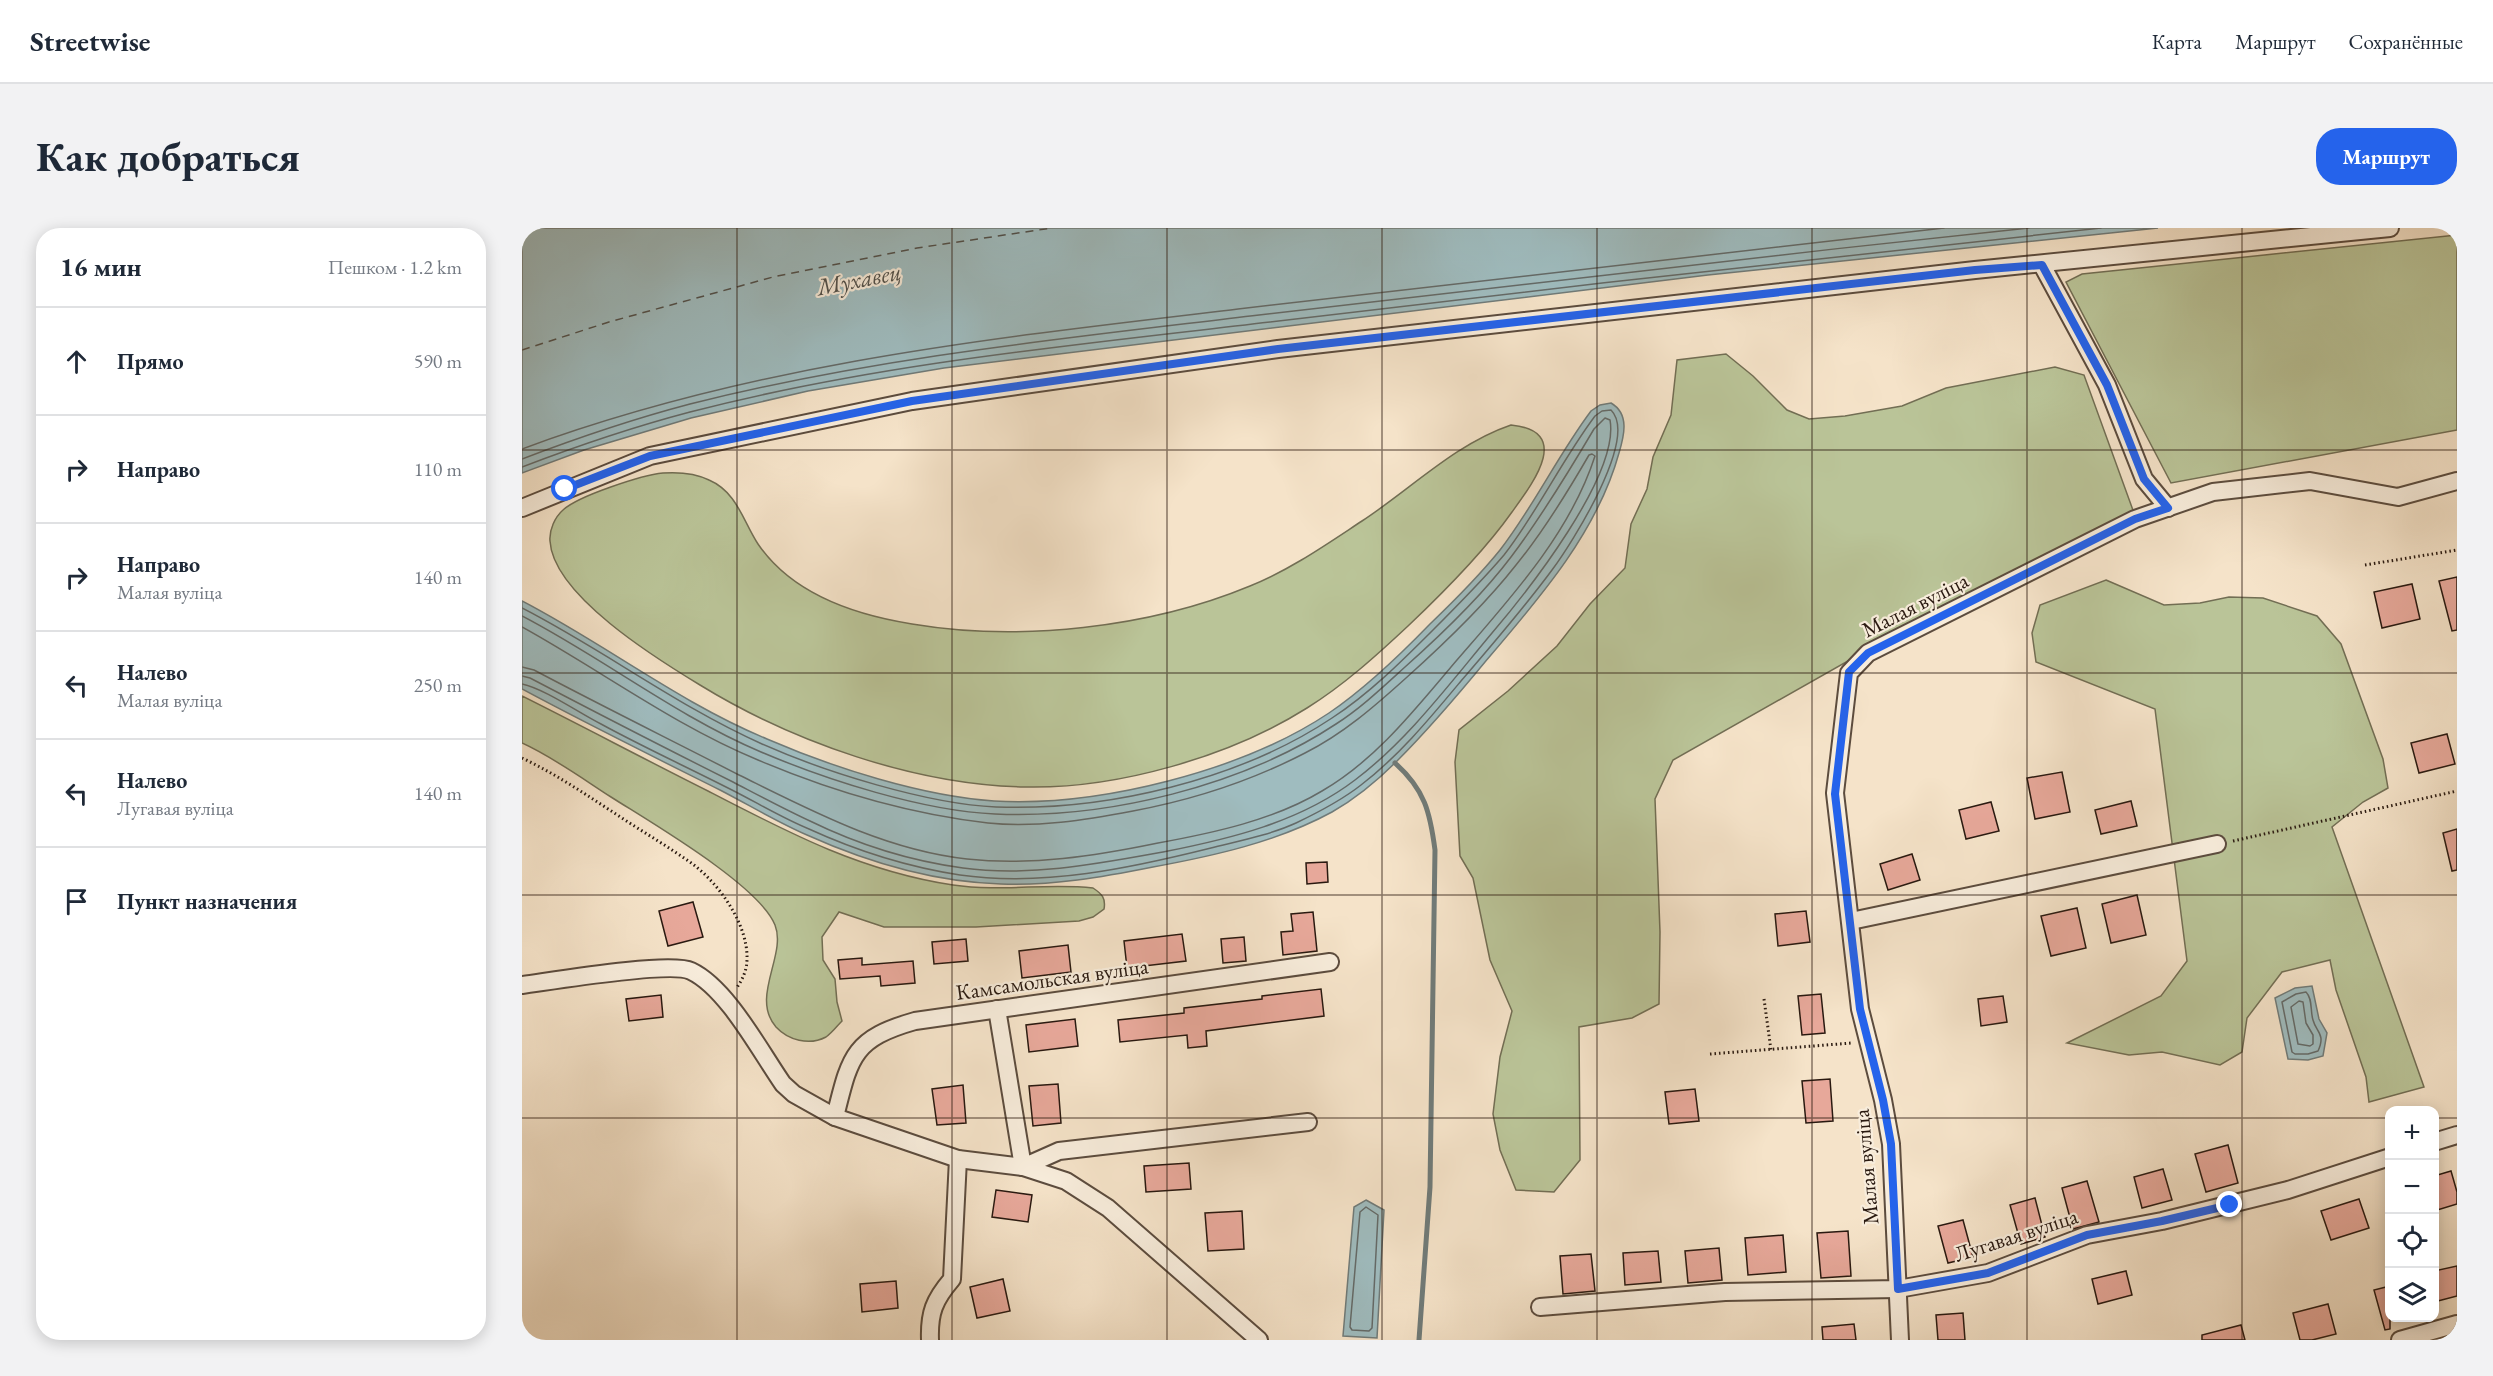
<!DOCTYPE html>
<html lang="ru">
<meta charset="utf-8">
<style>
body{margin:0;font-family:"EB Garamond",serif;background:#f2f2f3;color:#1f2937}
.controls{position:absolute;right:18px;bottom:18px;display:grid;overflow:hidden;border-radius:12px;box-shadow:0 3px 15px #0003}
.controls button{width:54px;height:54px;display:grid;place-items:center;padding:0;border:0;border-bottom:2px solid #e0e1e3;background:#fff;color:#1f2937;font:30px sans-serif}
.stop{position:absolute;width:18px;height:18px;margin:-14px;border:4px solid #2563eb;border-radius:50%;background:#fff}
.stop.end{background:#2563eb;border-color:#fff;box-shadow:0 2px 6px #0008}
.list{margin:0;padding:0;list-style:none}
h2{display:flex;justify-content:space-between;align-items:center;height:78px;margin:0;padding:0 24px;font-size:26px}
h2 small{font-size:20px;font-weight:400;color:#747a83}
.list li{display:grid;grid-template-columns:39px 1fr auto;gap:18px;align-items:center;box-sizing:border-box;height:108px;padding:0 24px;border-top:2px solid #e0e1e3}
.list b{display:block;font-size:22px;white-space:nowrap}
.list p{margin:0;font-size:20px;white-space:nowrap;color:#747a83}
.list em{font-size:20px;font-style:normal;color:#747a83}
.icon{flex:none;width:33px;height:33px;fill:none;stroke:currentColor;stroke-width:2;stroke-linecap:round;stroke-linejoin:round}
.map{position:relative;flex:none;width:1935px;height:1112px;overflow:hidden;border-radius:24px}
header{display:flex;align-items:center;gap:36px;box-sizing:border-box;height:84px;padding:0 30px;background:#fff;border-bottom:2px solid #e0e1e3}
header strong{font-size:28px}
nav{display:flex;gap:33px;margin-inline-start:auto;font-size:21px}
.intro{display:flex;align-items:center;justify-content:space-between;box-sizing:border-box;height:144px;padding:0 36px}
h1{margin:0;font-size:42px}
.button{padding:15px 27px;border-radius:24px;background:#2563eb;color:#fff;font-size:21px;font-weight:700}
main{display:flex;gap:36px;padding:0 36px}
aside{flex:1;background:#fff;border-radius:24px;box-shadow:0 3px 15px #0003}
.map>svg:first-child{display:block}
.green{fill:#bac498;stroke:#726e54;stroke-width:1.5}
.water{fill:#9fbcbf;stroke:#707b79;stroke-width:1.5}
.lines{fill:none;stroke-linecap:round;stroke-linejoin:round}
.shore{stroke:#646a68;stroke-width:1.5}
.stream{stroke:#707b79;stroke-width:5}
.ferry{stroke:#52524d;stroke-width:1.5;stroke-dasharray:8 6;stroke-linecap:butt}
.building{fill:#e7a89a;stroke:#291910;stroke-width:1.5}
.street-casing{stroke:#5c4c3e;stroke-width:20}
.path{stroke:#291910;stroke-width:3;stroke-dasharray:1.5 3;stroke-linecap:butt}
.street{stroke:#f8eddc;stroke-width:16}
.route{stroke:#2563eb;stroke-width:8}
.grid{fill:none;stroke:#291910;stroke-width:1.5;stroke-opacity:0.55}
.labels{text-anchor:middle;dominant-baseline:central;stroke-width:4.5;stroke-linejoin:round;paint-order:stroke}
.street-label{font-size:22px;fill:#291910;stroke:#f8eddc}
.water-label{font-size:24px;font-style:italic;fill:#52524d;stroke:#f8eddc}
</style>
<header>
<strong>Streetwise</strong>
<nav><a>Карта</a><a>Маршрут</a><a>Сохранённые</a></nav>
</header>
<div class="intro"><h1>Как добраться</h1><a class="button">Маршрут</a></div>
<main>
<aside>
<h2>16 мин<small>Пешком · 1.2 km</small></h2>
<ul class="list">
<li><svg class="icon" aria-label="ahead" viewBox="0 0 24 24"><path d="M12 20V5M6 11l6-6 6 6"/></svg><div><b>Прямо</b></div><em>590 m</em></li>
<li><svg class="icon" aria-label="right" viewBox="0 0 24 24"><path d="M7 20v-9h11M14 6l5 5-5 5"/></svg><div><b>Направо</b></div><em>110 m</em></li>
<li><svg class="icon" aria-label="right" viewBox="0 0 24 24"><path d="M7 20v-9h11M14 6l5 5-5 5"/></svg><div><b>Направо</b><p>Малая вуліца</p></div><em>140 m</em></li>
<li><svg class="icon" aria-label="left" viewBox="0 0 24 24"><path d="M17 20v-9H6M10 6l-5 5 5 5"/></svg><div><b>Налево</b><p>Малая вуліца</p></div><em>250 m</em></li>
<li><svg class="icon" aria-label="left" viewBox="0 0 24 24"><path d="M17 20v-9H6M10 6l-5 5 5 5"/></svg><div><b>Налево</b><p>Лугавая вуліца</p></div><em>140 m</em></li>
<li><svg class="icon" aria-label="arrive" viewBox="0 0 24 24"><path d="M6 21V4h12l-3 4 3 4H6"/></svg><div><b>Пункт назначения</b></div></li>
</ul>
</aside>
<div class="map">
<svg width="1935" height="1112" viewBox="0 0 1935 1112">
<rect width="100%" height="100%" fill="#f5e3c9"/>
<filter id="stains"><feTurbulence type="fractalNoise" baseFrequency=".00333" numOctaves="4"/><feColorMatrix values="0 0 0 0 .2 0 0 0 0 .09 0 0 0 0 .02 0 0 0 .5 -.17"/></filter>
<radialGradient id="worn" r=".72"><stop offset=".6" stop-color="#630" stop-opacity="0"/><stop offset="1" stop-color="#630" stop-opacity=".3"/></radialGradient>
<g class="green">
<path d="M1935 7V202L1649 255 1544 54 1560 46Z"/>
<path d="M1204 126 1231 148 1265 182 1287 191 1323 188 1380 178 1424 160 1533 139 1562 147 1612 285 1393 395 1151 532 1133 571 1138 704 1137 776 1110 790 1057 799 1058 932 1032 964 994 962 978 922 971 886 978 829 990 783 968 732 951 650 938 628 933 534 937 502 986 463 1035 418 1068 376 1103 340 1109 296 1125 261 1131 229 1149 187 1155 132Z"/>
<path d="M989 197C1051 203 1011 255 990 284 961 325 923 363 886 398 855 427 822 457 785 480 707 529 595 561 503 559 393 557 271 514 178 457 135 431 31 367 28 313 27 302 33 289 41 282 56 268 120 247 141 245 156 244 173 245 187 252 215 264 221 293 236 316 270 366 333 387 390 396 497 414 627 400 728 358 768 342 805 316 840 293 889 261 933 216 989 197Z"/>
<path d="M1584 352 1642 377 1678 375 1707 369 1741 370 1795 388 1819 416 1861 531 1866 560 1841 574 1810 599 1902 859 1847 874 1844 849 1814 762 1808 732 1760 744 1725 790 1720 824 1698 837 1640 824 1607 827 1545 815 1639 768 1665 733 1633 481 1514 434 1510 405 1518 377Z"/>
<path d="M0 468C62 499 124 532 186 563 267 605 339 643 431 657 478 664 525 655 571 660 580 666 584 670 582 681L571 689 557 693 454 699H362L317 684 300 709 301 732 313 751 315 774 320 793C315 798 310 805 304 809 287 818 266 812 254 799 228 769 265 727 253 697 237 657 128 594 89 569 61 551 31 529 0 515Z"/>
</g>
<g class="water">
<path d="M7 0H1636L1186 47 422 140 286 163 169 190 62 222 0 245V2Z"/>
<path d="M1089 175C1108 186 1102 208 1097 225 1075 305 1016 372 963 434 935 468 906 502 875 533 856 552 833 571 810 584 755 614 691 628 631 639 581 649 530 658 479 656 413 654 345 634 285 607 255 594 227 577 198 562 132 529 65 496 0 461V373C83 416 158 475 245 511 312 540 400 568 472 573 577 579 720 543 807 485 844 460 877 428 908 396 932 373 957 348 978 322 1012 278 1036 227 1069 183L1078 177Z"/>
<path d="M1790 758 1797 791 1805 805 1801 828 1786 832 1766 831 1753 770 1773 760Z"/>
<path d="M844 972 862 982 855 1110 821 1108 832 979Z"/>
</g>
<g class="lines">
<g class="shore">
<path d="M0 221C232 135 472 110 716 81 951 53 1186 25 1422 0"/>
<path d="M0 231C55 210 111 191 168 176 354 129 546 110 737 87 993 57 1250 27 1507 0"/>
<path d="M0 239C55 218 111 199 168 184 357 135 554 117 748 94 1025 61 1301 29 1579 0"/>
<path d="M0 380C82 422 155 478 240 516 303 544 405 576 474 579 585 583 717 552 810 490 847 466 880 433 911 402 935 378 960 353 982 327 1016 283 1040 232 1073 188L1080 183 1089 182C1117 210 1050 315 1030 342 1002 380 970 417 939 453 909 489 877 528 839 557 820 572 797 584 774 595 748 607 717 613 689 620 609 640 521 659 438 647 386 639 335 623 287 601 260 590 234 574 208 561 165 539 121 519 79 496 57 485 23 461 0 456"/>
<path d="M0 388C81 430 154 488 239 524 305 552 401 583 473 586 585 591 720 558 814 496 839 480 861 459 883 439 920 406 959 369 989 329 1020 288 1046 245 1072 201L1083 190 1088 192C1098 247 1005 364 970 405 928 455 886 512 833 552 778 594 708 611 641 624 575 636 508 649 441 640 389 633 335 616 288 593 262 581 236 567 211 554 143 520 75 485 8 450L0 448"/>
<path d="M0 399C78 442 153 498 236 532 309 563 388 586 466 595 514 600 564 592 611 583 670 572 729 553 783 525 821 506 853 478 884 450 923 415 962 378 994 337 1022 303 1045 265 1067 227L1070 226 1073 228C1047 309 983 376 929 439 891 484 852 533 800 563 752 592 691 605 636 615 573 628 509 638 445 631 363 622 290 583 217 547 149 512 80 478 12 442L0 439"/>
<path d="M1784 764C1791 771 1788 783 1791 792 1794 804 1804 806 1796 823L1786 826H1773L1770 824 1760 774 1774 766Z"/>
<path d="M1777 773 1781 774 1784 795 1791 807V816L1788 818 1776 816 1769 779Z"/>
<path d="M844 979 856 987 850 1100 847 1103 830 1102 828 1099 838 984Z"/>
</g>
<path class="stream" d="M873 535C903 562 908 584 913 622L908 959 897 1112"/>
<path class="ferry" d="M0 122 87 94 251 49 395 20 530 0"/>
</g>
<g class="building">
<path d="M1935 349V402L1930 403 1917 353Z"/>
<path d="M1890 356 1898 391 1860 400 1852 364Z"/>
<path d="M1925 506 1933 536 1897 545 1889 515Z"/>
<path d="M1540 544 1548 584 1513 591 1505 550Z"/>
<path d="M1609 573 1615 598 1579 606 1573 582Z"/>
<path d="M1469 574 1477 603 1444 611 1437 582Z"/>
<path d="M1935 601V642L1930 643 1921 605Z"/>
<path d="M1390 626 1398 652 1366 662 1358 636Z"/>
<path d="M805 634 806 654 785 656 784 635Z"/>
<path d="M1615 667 1624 707 1589 715 1580 676Z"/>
<path d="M171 674 181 709 146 718 137 683Z"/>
<path d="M1555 680 1564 720 1529 728 1519 688Z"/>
<path d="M1284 683 1288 714 1256 718 1253 686Z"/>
<path d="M791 684 795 723 761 727 759 704 771 703 769 686Z"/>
<path d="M660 706 664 733 605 740 602 713Z"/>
<path d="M722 709 724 733 701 735 699 711Z"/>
<path d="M444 711 446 733 412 736 410 714Z"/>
<path d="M546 717 549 744 500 750 497 723Z"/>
<path d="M340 730V737L391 733 393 755 359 758 358 748 318 751 316 732Z"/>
<path d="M799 761 802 788 684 803 685 818 666 820 665 807 598 814 596 792 662 785V780L740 771V768Z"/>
<path d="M1299 766 1303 805 1280 807 1276 768Z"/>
<path d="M139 767 141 789 107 793 104 771Z"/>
<path d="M1481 768 1485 794 1459 798 1456 771Z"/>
<path d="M553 791 556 818 507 824 504 797Z"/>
<path d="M1308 851 1311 893 1284 895 1280 853Z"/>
<path d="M536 856 539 895 511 898 507 858Z"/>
<path d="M441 857 444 895 415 897 410 861Z"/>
<path d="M1173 861 1177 893 1147 896 1143 864Z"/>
<path d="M1706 917 1716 955 1684 964 1673 926Z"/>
<path d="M667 935 669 961 624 964 622 938Z"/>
<path d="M1641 941 1650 972 1620 980 1612 949Z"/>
<path d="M1929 943 1935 964V976L1912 983V948Z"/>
<path d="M1565 953 1577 994 1551 1001 1540 960Z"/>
<path d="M474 962 510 967 506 994 470 989Z"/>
<path d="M1513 970 1523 1009 1499 1016 1488 977Z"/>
<path d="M1837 971 1847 1000 1809 1012 1799 983Z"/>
<path d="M720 983 722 1021 686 1023 683 985Z"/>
<path d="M1441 992 1451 1029 1426 1035 1416 998Z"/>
<path d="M1326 1003 1329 1048 1299 1050 1295 1005Z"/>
<path d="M1261 1007 1264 1044 1226 1047 1223 1010Z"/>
<path d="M1197 1020 1200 1052 1166 1055 1163 1023Z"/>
<path d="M1136 1023 1139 1054 1103 1057 1101 1025Z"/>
<path d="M1069 1026 1073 1063 1041 1066 1038 1028Z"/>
<path d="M1935 1038V1068L1912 1074V1043Z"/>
<path d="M1604 1043 1610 1067 1576 1076 1570 1051Z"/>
<path d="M481 1051 488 1083 455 1090 448 1059Z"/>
<path d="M374 1053 376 1080 340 1084 338 1056Z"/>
<path d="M1868 1058V1101L1863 1102 1852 1062Z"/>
<path d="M1806 1076 1814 1106 1790 1112H1778L1771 1085Z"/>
<path d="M1441 1085 1443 1112H1416L1414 1087Z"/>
<path d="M1332 1096 1334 1112H1301L1300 1099Z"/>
<path d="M1719 1097 1723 1112H1680V1107Z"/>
</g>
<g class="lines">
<defs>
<g id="street">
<path d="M1520 37 1585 157 1622 251 1646 280"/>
<path d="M0 280 128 228 390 173 756 121 1453 42 1868 0"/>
<path d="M1329 693 1695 616"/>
<path d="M0 757C30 753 148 733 169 743 205 760 238 823 261 856L272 866 313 889 436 931 501 939 544 953 586 980 737 1112"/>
<path d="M475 781 501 939 537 923 786 894"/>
<path d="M313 889C328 829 330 811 393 793L808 734"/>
<path d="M1912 914 1935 907"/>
<path d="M1018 1079 1203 1064 1376 1061 1466 1045 1565 1007 1640 993 1766 962 1868 929"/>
<path d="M408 1112C407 1085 412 1072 430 1051L436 931"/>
<path d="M1378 1112 1369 916 1361 872 1338 781 1313 565 1327 445 1346 425 1613 291 1691 264 1788 253 1876 269 1935 253"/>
<path d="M1878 1112 1935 1096"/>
</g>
</defs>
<use href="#street" class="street-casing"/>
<g class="path">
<path d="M1843 337 1935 322"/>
<path d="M0 530C36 547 69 570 103 592 126 607 150 621 172 637 198 657 226 697 225 731 225 743 220 752 214 761"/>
<path d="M1711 613 1935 563"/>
<path d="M1242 771 1249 822"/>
<path d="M1188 826 1330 815"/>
</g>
<use href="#street" class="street"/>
</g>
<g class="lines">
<path class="route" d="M43 261 128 228 390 173 756 121 1453 42 1520 37 1585 157 1622 251 1646 280 1613 291 1346 425 1327 444 1313 566 1338 781 1361 872 1369 916 1376 1061 1466 1045 1565 1007 1640 993 1708 977"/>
</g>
<path class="grid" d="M215 0V1112M430 0V1112M645 0V1112M860 0V1112M1075 0V1112M1290 0V1112M1505 0V1112M1720 0V1112M0 222H1935M0 445H1935M0 667H1935M0 890H1868M1912 890H1935"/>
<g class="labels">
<g class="street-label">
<text transform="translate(1393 377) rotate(-27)">Малая вуліца</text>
<text transform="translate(530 751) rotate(-8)">Камсамольская вуліца</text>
<text transform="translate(1344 939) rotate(-95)">Малая вуліца</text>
<text transform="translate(1494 1007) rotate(-18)">Лугавая вуліца</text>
</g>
<g class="water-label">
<text transform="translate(337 51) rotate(-11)">Мухавец</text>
</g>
</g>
<rect width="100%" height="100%" filter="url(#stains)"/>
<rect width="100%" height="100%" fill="url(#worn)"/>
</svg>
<div class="controls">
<button>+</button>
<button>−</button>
<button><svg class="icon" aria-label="locate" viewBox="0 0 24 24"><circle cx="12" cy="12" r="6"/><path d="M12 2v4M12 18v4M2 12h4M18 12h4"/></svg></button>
<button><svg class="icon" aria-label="layers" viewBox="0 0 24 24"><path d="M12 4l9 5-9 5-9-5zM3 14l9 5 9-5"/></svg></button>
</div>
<div class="stop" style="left:43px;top:261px"></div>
<div class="stop end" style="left:1708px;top:977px"></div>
</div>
</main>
